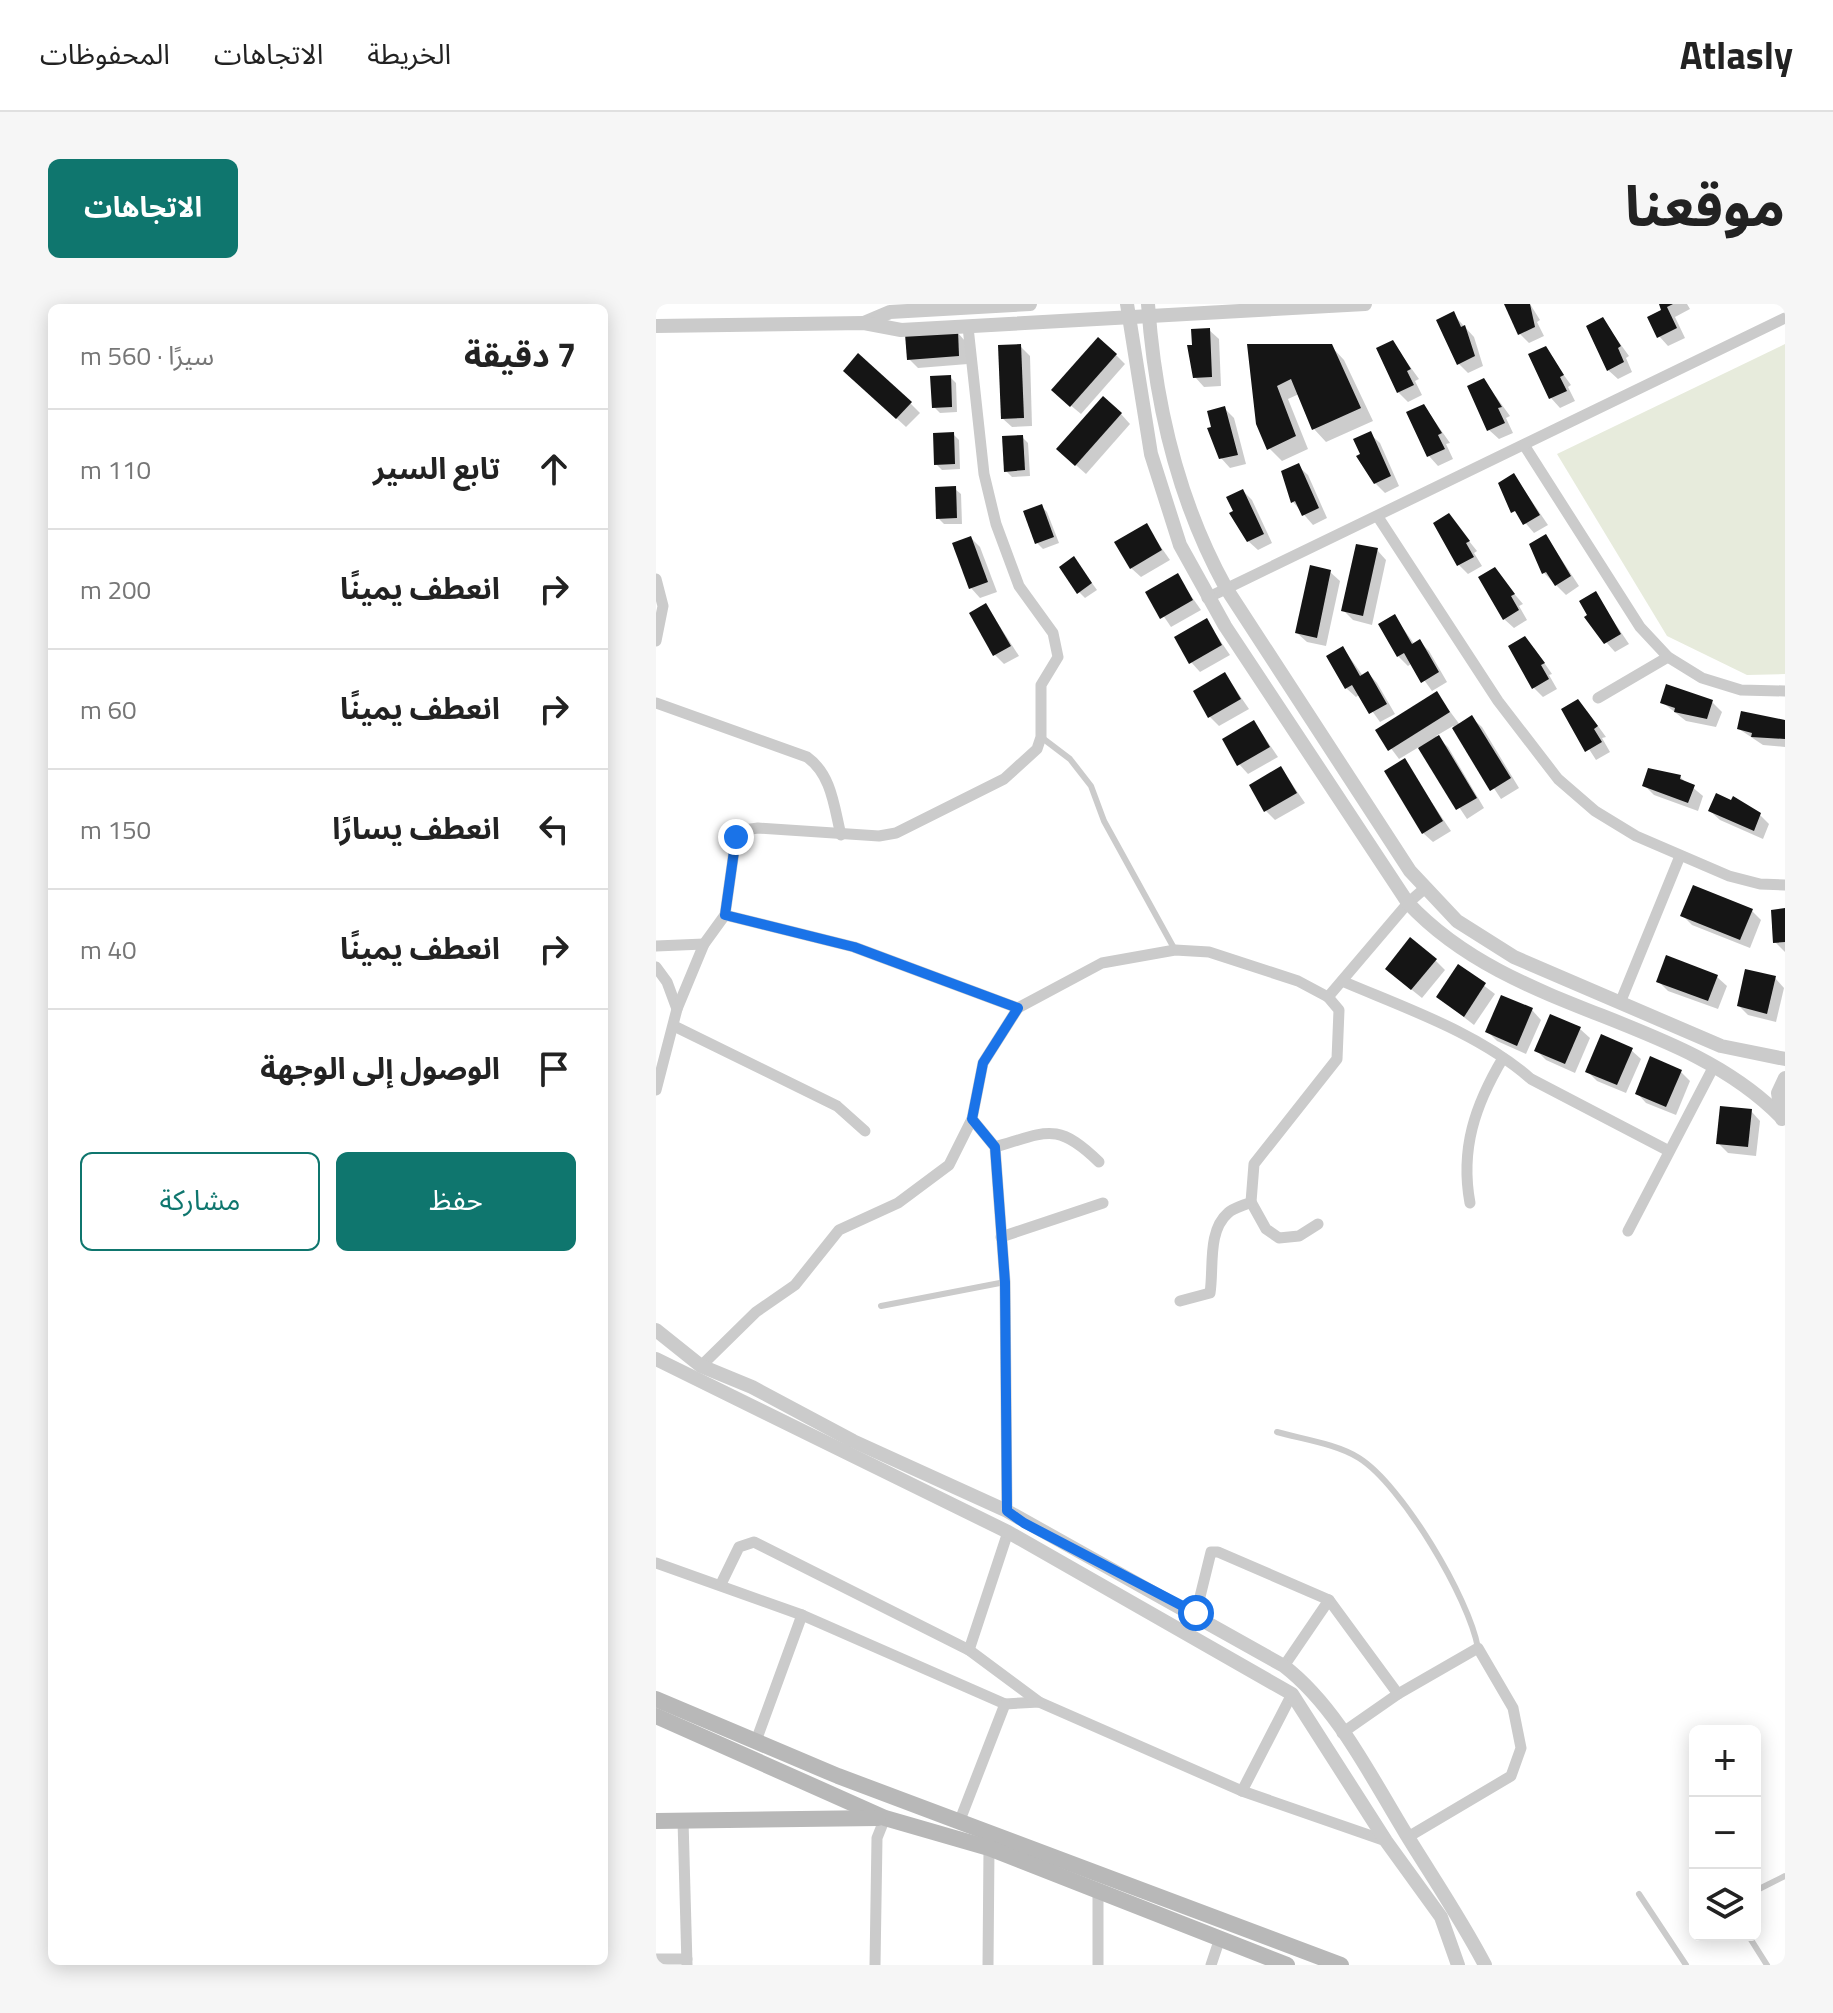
<!DOCTYPE html>
<html lang="ar">
<meta charset="utf-8">
<style>
body{margin:0;font-family:"Titillium Web","Noto Sans Arabic",sans-serif;background:#f6f6f6;color:#222;direction:rtl}
.controls{position:absolute;right:24px;bottom:24px;display:grid;overflow:hidden;border-radius:12px;box-shadow:0 4px 20px #0003}
.controls button{width:72px;height:72px;display:grid;place-items:center;padding:0;border:0;border-bottom:2px solid #e0e0e0;background:#fff;color:#222;font:40px sans-serif}
.stop{position:absolute;width:24px;height:24px;margin:-18px;border:6px solid #1a73e8;border-radius:50%;background:#fff}
.stop.end{background:#1a73e8;border-color:#fff;box-shadow:0 2px 8px #0008}
.list{margin:0;padding:0;list-style:none}
h2{display:flex;justify-content:space-between;align-items:center;height:104px;margin:0;padding:0 32px;font-size:34px}
h2 small{font-size:26px;font-weight:400;color:#767676}
.list li{display:grid;grid-template-columns:52px 1fr auto;gap:24px;align-items:center;box-sizing:border-box;height:120px;padding:0 32px;border-top:2px solid #e0e0e0}
.list b{display:block;font-size:30px;white-space:nowrap}
.list em{font-size:26px;font-style:normal;color:#767676}
.actions{display:flex;gap:16px;padding:24px 32px}
.actions a{flex:1;padding:18px 0;border:2px solid #0f766e;border-radius:12px;text-align:center;font-size:28px;color:#0f766e}
.actions .main{background:#0f766e;color:#fff}
.icon{flex:none;width:44px;height:44px;fill:none;stroke:currentColor;stroke-width:2;stroke-linecap:round;stroke-linejoin:round}
.map{position:relative;flex:none;width:1129px;height:1661px;overflow:hidden;direction:ltr;border-radius:12px}
header{display:flex;align-items:center;gap:48px;box-sizing:border-box;height:112px;padding:0 40px;background:#fff;border-bottom:2px solid #e0e0e0}
header strong{font-size:38px}
nav{display:flex;gap:44px;margin-inline-start:auto;font-size:28px}
.intro{display:flex;align-items:center;justify-content:space-between;box-sizing:border-box;height:192px;padding:0 48px}
h1{margin:0;font-size:56px}
.button{padding:20px 36px;border-radius:12px;background:#0f766e;color:#fff;font-size:28px;font-weight:700}
main{display:flex;gap:48px;padding:0 48px}
aside{flex:1;background:#fff;border-radius:12px;box-shadow:0 4px 20px #0003}
.map>svg:first-child{display:block}
.green{fill:#e7ebdc}
.shadow{fill:#0003}
.building{fill:#151515}
.lines{fill:none;stroke-linecap:round;stroke-linejoin:round}
.service{stroke:#cbcbcb;stroke-width:6}
.minor{stroke:#cbcbcb;stroke-width:11}
.tertiary{stroke:#cbcbcb;stroke-width:14}
.secondary{stroke:#b8b8b8;stroke-width:16}
.route{stroke:#1a73e8;stroke-width:10}
</style>
<header>
<strong>Atlasly</strong>
<nav><a>الخريطة</a><a>الاتجاهات</a><a>المحفوظات</a></nav>
</header>
<div class="intro"><h1>موقعنا</h1><a class="button">الاتجاهات</a></div>
<main>
<div class="map">
<svg width="1129" height="1661" viewBox="0 0 1129 1661">
<rect width="100%" height="100%" fill="#fff"/>
<path class="green" d="M1129 40V370L1091 371 1011 332 901 150Z"/>
<g class="shadow">
<path d="M850 0H874L884 16 881 18 888 32 873 39 864 30Z"/>
<path d="M1005 0H1031L1034 5 1019 13 1029 34 1012 42 1003 32 1008 7Z"/>
<path d="M797 10 818 33 827 62 812 69 803 60Z"/>
<path d="M947 16 973 52 970 54 976 68 962 75 952 66Z"/>
<path d="M553 26 563 35 565 82 548 83 539 73 538 43Z"/>
<path d="M301 28 310 38 312 60 262 64 253 55Z"/>
<path d="M737 39 763 75 759 77 766 91 752 98 742 88Z"/>
<path d="M364 42 374 52 376 122 356 123 346 114Z"/>
<path d="M593 42H675L688 56 717 117 670 138 658 125 643 90 632 95 652 145 626 157 613 144Z"/>
<path d="M889 45 915 81 912 83 919 97 904 104 895 94 875 51Z"/>
<path d="M460 51 469 60 425 110 407 95Z"/>
<path d="M294 73 300 79 301 108 284 109 278 103Z"/>
<path d="M199 76 254 99 264 109 250 123Z"/>
<path d="M828 76 854 112 850 114 857 129 843 135 833 126Z"/>
<path d="M768 102 794 139 790 140 797 155 782 162 773 152Z"/>
<path d="M569 105 578 114 590 160 574 164 565 154 557 124Z"/>
<path d="M465 110 474 120 430 170 412 154Z"/>
<path d="M297 130 303 136 304 165 286 166 280 160Z"/>
<path d="M714 130 724 139 743 182 729 189 719 179 706 150Z"/>
<path d="M366 133 372 139 374 172 356 173 350 167Z"/>
<path d="M642 162 652 171 671 214 657 221 637 198Z"/>
<path d="M858 171 892 221 878 229 849 195Z"/>
<path d="M299 185 305 190 306 220H288L282 214Z"/>
<path d="M587 187 596 196 616 239 602 246 592 237Z"/>
<path d="M385 202 391 208 403 239 387 245 381 239Z"/>
<path d="M793 212 821 247 818 249 826 262 812 270 803 261Z"/>
<path d="M490 222 514 256 485 273 475 264Z"/>
<path d="M890 232 923 282 910 291 888 269Z"/>
<path d="M315 234 324 243 341 288 324 294 315 284Z"/>
<path d="M721 246 730 256 716 321 697 316 688 307Z"/>
<path d="M423 261 441 286 429 294 423 288Z"/>
<path d="M838 266 867 300 863 302 871 316 858 324 848 315Z"/>
<path d="M674 268 684 277 670 342 651 338 641 329Z"/>
<path d="M521 272 545 306 515 323 492 289Z"/>
<path d="M939 290 973 340 959 348 950 338Z"/>
<path d="M330 301 363 352 348 360 339 351Z"/>
<path d="M739 313 759 341 764 338 773 347 791 378 776 387 756 359 752 362 742 352Z"/>
<path d="M550 316 574 351 544 368 535 358Z"/>
<path d="M687 344 707 372 712 369 721 379 739 410 724 418 704 390 700 393 690 384Z"/>
<path d="M878 344 896 370 893 371 901 385 887 393 878 384Z"/>
<path d="M569 370 593 405 563 422 554 413Z"/>
<path d="M781 390 804 421 816 414 826 423 863 484 845 495 797 422 780 432 792 443 828 504 811 515 763 443 743 455 722 427Z"/>
<path d="M1006 398H1056L1066 408 1060 423 1030 417Z"/>
<path d="M908 406 931 407 950 433 946 434 954 448 940 456Z"/>
<path d="M598 418 622 453 592 470 583 460Z"/>
<path d="M1129 418V443L1107 441 1083 425Z"/>
<path d="M748 457 795 527 777 538 767 529Z"/>
<path d="M625 464 649 499 619 516 610 507Z"/>
<path d="M1024 473 1047 492 1042 507 998 491 988 481Z"/>
<path d="M1054 507 1104 511 1113 520 1107 535 1064 516Z"/>
<path d="M1129 606V648L1119 638Z"/>
<path d="M1096 607 1105 616 1094 644 1036 621 1027 612Z"/>
<path d="M779 656 789 666 766 694 741 674Z"/>
<path d="M802 662 839 690 818 721 782 693Z"/>
<path d="M1061 673 1071 682 1062 705 1012 687 1002 677Z"/>
<path d="M1119 674 1128 684 1120 718 1092 711 1083 702Z"/>
<path d="M876 706 885 716 870 750 841 737 832 728Z"/>
<path d="M895 712 924 725 934 734 919 769 890 756 880 746Z"/>
<path d="M975 746 985 755 970 789 941 777 931 767Z"/>
<path d="M1025 768 1034 777 1020 811 990 799 981 789Z"/>
<path d="M1095 807 1104 817 1100 852 1072 849 1062 839Z"/>
</g>
<g class="building">
<path d="M848 0H874L879 23 862 31Z"/>
<path d="M1003 0H1017L1011 3 1021 24 1001 34 991 13 1005 6Z"/>
<path d="M798 7 805 23 809 21 819 52 801 61 780 16Z"/>
<path d="M947 13 965 42 962 44 968 58 951 67 930 22Z"/>
<path d="M554 24 556 73 537 74 531 41H536L535 25Z"/>
<path d="M302 26 303 52 251 56 249 30Z"/>
<path d="M442 33 461 50 414 103 395 86Z"/>
<path d="M737 36 755 65 751 67 758 81 741 89 720 44Z"/>
<path d="M365 40 368 114 345 115 342 41Z"/>
<path d="M591 40H676L705 104 656 126 635 75 621 82 640 132 611 146 600 120Z"/>
<path d="M890 42 908 71 904 73 911 87 893 95 872 50Z"/>
<path d="M202 49 256 98 240 115 187 67Z"/>
<path d="M295 71 296 103 276 104 274 72Z"/>
<path d="M828 74 846 103 842 104 849 119 831 127 811 82Z"/>
<path d="M447 92 466 109 419 162 400 145Z"/>
<path d="M768 100 786 129 782 131 789 145 771 153 750 108Z"/>
<path d="M569 102 582 151 563 155 551 124 555 123 551 107Z"/>
<path d="M715 127 735 172 718 180 700 152 704 150 697 135Z"/>
<path d="M298 128 299 160 278 161 277 129Z"/>
<path d="M367 131 369 166 348 168 346 132Z"/>
<path d="M643 159 663 204 646 212 639 197 635 199 625 167Z"/>
<path d="M858 169 884 211 867 221 859 207 855 209 842 179Z"/>
<path d="M300 182 301 214 280 215 279 183Z"/>
<path d="M587 185 608 230 591 238 573 209 577 207 570 193Z"/>
<path d="M386 200 398 233 379 240 367 207Z"/>
<path d="M793 209 814 237 810 239 818 253 801 262 777 219Z"/>
<path d="M491 219 506 246 474 265 458 238Z"/>
<path d="M890 230 915 272 899 282 890 268 886 270 873 240Z"/>
<path d="M315 232 332 278 313 285 296 239Z"/>
<path d="M700 240 722 244 707 312 685 307Z"/>
<path d="M418 252 436 279 421 290 403 263Z"/>
<path d="M654 261 675 266 661 334 639 329Z"/>
<path d="M839 263 859 290 855 292 863 306 847 316 822 273Z"/>
<path d="M522 269 537 296 504 315 489 288Z"/>
<path d="M940 287 965 330 948 340 928 313 931 311 923 297Z"/>
<path d="M330 299 355 342 337 352 313 309Z"/>
<path d="M739 310 756 340 764 335 783 368 765 379 748 349 741 353 722 320Z"/>
<path d="M551 314 566 341 533 360 518 333Z"/>
<path d="M869 332 889 359 885 361 893 375 876 385 852 342Z"/>
<path d="M687 342 704 372 712 367 731 400 713 410 696 381 689 385 670 352Z"/>
<path d="M569 368 585 395 552 414 537 387Z"/>
<path d="M1010 380 1057 396 1051 415 1018 408 1019 404 1004 399Z"/>
<path d="M781 387 794 408 732 447 719 426Z"/>
<path d="M922 395 942 422 938 425 946 438 929 448 905 405Z"/>
<path d="M1085 407 1129 416V435L1095 433 1096 429 1081 425Z"/>
<path d="M816 411 855 474 834 487 796 424Z"/>
<path d="M598 416 614 443 581 462 566 435Z"/>
<path d="M783 431 821 494 800 506 762 444Z"/>
<path d="M749 454 787 517 766 530 728 467Z"/>
<path d="M625 462 641 489 608 508 593 481Z"/>
<path d="M992 464 1025 471 1024 475 1039 481 1032 499 986 482Z"/>
<path d="M1060 489 1075 496 1077 492 1105 509 1098 527 1052 507Z"/>
<path d="M1037 581 1097 605 1084 636 1024 612Z"/>
<path d="M1129 604V638L1117 639 1115 606Z"/>
<path d="M754 633 781 655 755 686 729 665Z"/>
<path d="M1010 651 1062 671 1052 697 1000 678Z"/>
<path d="M802 660 830 679 808 713 780 693Z"/>
<path d="M1089 665 1120 672 1111 710 1081 702Z"/>
<path d="M845 691 877 704 861 742 829 728Z"/>
<path d="M894 710 925 723 909 760 878 747Z"/>
<path d="M945 730 977 744 961 781 929 768Z"/>
<path d="M994 752 1026 766 1010 803 979 790Z"/>
<path d="M1064 802 1096 805 1092 843 1060 840Z"/>
</g>
<g class="lines">
<g class="service">
<path d="M385 433 414 455 435 482 448 517 519 646"/>
<path d="M225 1002 349 978"/>
<path d="M621 1128C646 1135 681 1140 703 1154 746 1181 813 1294 822 1344"/>
<path d="M1099 1587 1129 1572"/>
<path d="M983 1590 1030 1661"/>
<path d="M1092 1631 1111 1661"/>
</g>
<g class="minor">
<path d="M868 141 984 323 1012 353 1046 374 1085 386 1129 387"/>
<path d="M722 213 842 397 902 475 939 507 980 532 1073 572 1104 580 1129 581"/>
<path d="M0 275 7 302 0 337"/>
<path d="M551 294 1129 14"/>
<path d="M942 394 1012 353"/>
<path d="M0 399 151 453C176 471 178 503 185 531"/>
<path d="M69 611 198 643 362 704"/>
<path d="M0 642 48 640"/>
<path d="M0 663 11 678 21 705"/>
<path d="M686 677C749 704 823 729 875 775L1013 847"/>
<path d="M672 693 752 599 768 585"/>
<path d="M964 699 1024 552"/>
<path d="M18 722 181 802 209 827"/>
<path d="M0 786 21 705 48 640 69 611 80 533 88 526 102 524 223 532 240 529 348 475 381 445 385 433V381L402 353 397 329 363 282 340 220 328 170 312 23"/>
<path d="M316 815 339 843 349 978 351 1207"/>
<path d="M339 843C391 828 401 817 443 858"/>
<path d="M595 898 610 925 623 934 643 932 662 920"/>
<path d="M814 899C804 845 819 801 847 754"/>
<path d="M972 927 1058 762"/>
<path d="M345 933 447 899"/>
<path d="M45 1062 100 1008 139 981 183 926 242 899 293 861 316 815 327 759 362 704 446 659 519 646 553 648 642 677 672 693 683 706 681 755 598 860 595 898C589 901 577 904 572 909 551 927 558 965 554 989L524 997"/>
<path d="M0 1259 146 1311 349 1400 383 1398 586 1487 730 1537"/>
<path d="M65 1280 83 1243 98 1238 313 1346 383 1398"/>
<path d="M540 1309 555 1248H562L673 1296 742 1390"/>
<path d="M313 1346 352 1228"/>
<path d="M628 1362 673 1296"/>
<path d="M686 1429 742 1390 822 1344 857 1404 865 1444 855 1472 752 1533"/>
<path d="M100 1437 146 1311"/>
<path d="M586 1487 636 1390"/>
<path d="M27 1516 31 1661"/>
<path d="M304 1516 349 1400"/>
<path d="M442 1589V1661"/>
<path d="M0 1655H31"/>
<path d="M219 1661 221 1534 229 1514"/>
<path d="M332 1661 333 1544"/>
<path d="M555 1661 564 1634"/>
</g>
<g class="tertiary">
<path d="M471 0 495 150 524 241 569 322 752 599C857 711 1024 710 1125 813"/>
<path d="M492 0C499 99 522 197 570 284L754 567 801 617 858 653 1065 742 1129 755"/>
<path d="M208 19 234 8 374 0"/>
<path d="M0 22 208 19 245 26 709 0"/>
<path d="M1126 815 1122 789 1129 774"/>
<path d="M0 1026 45 1062 96 1083 197 1137 351 1207 628 1362C681 1403 715 1473 750 1530 777 1574 805 1615 829 1661"/>
<path d="M0 1055 352 1228 636 1390 730 1537 785 1613 802 1661"/>
</g>
<g class="secondary">
<path d="M0 1395 182 1472 685 1661"/>
<path d="M0 1412 229 1514 333 1544 631 1661"/>
<path d="M0 1517 222 1514"/>
</g>
</g>
<g class="lines">
<path class="route" d="M80 533 69 611 198 643 362 704 327 759 316 815 339 843 349 978 351 1207 368 1219 540 1309"/>
</g>
</svg>
<div class="controls">
<button>+</button>
<button>−</button>
<button><svg class="icon" aria-label="layers" viewBox="0 0 24 24"><path d="M12 4l9 5-9 5-9-5zM3 14l9 5 9-5"/></svg></button>
</div>
<div class="stop" style="left:540px;top:1309px"></div>
<div class="stop end" style="left:80px;top:533px"></div>
</div>
<aside>
<h2>7 دقيقة<small>سيرًا · 560 m</small></h2>
<ul class="list">
<li><svg class="icon" aria-label="ahead" viewBox="0 0 24 24"><path d="M12 20V5M6 11l6-6 6 6"/></svg><div><b>تابع السير</b></div><em>110 m</em></li>
<li><svg class="icon" aria-label="right" viewBox="0 0 24 24"><path d="M7 20v-9h11M14 6l5 5-5 5"/></svg><div><b>انعطف يمينًا</b></div><em>200 m</em></li>
<li><svg class="icon" aria-label="right" viewBox="0 0 24 24"><path d="M7 20v-9h11M14 6l5 5-5 5"/></svg><div><b>انعطف يمينًا</b></div><em>60 m</em></li>
<li><svg class="icon" aria-label="left" viewBox="0 0 24 24"><path d="M17 20v-9H6M10 6l-5 5 5 5"/></svg><div><b>انعطف يسارًا</b></div><em>150 m</em></li>
<li><svg class="icon" aria-label="right" viewBox="0 0 24 24"><path d="M7 20v-9h11M14 6l5 5-5 5"/></svg><div><b>انعطف يمينًا</b></div><em>40 m</em></li>
<li><svg class="icon" aria-label="arrive" viewBox="0 0 24 24"><path d="M6 21V4h12l-3 4 3 4H6"/></svg><div><b>الوصول إلى الوجهة</b></div></li>
</ul>
<div class="actions"><a class="main">حفظ</a><a>مشاركة</a></div>
</aside>
</main>
